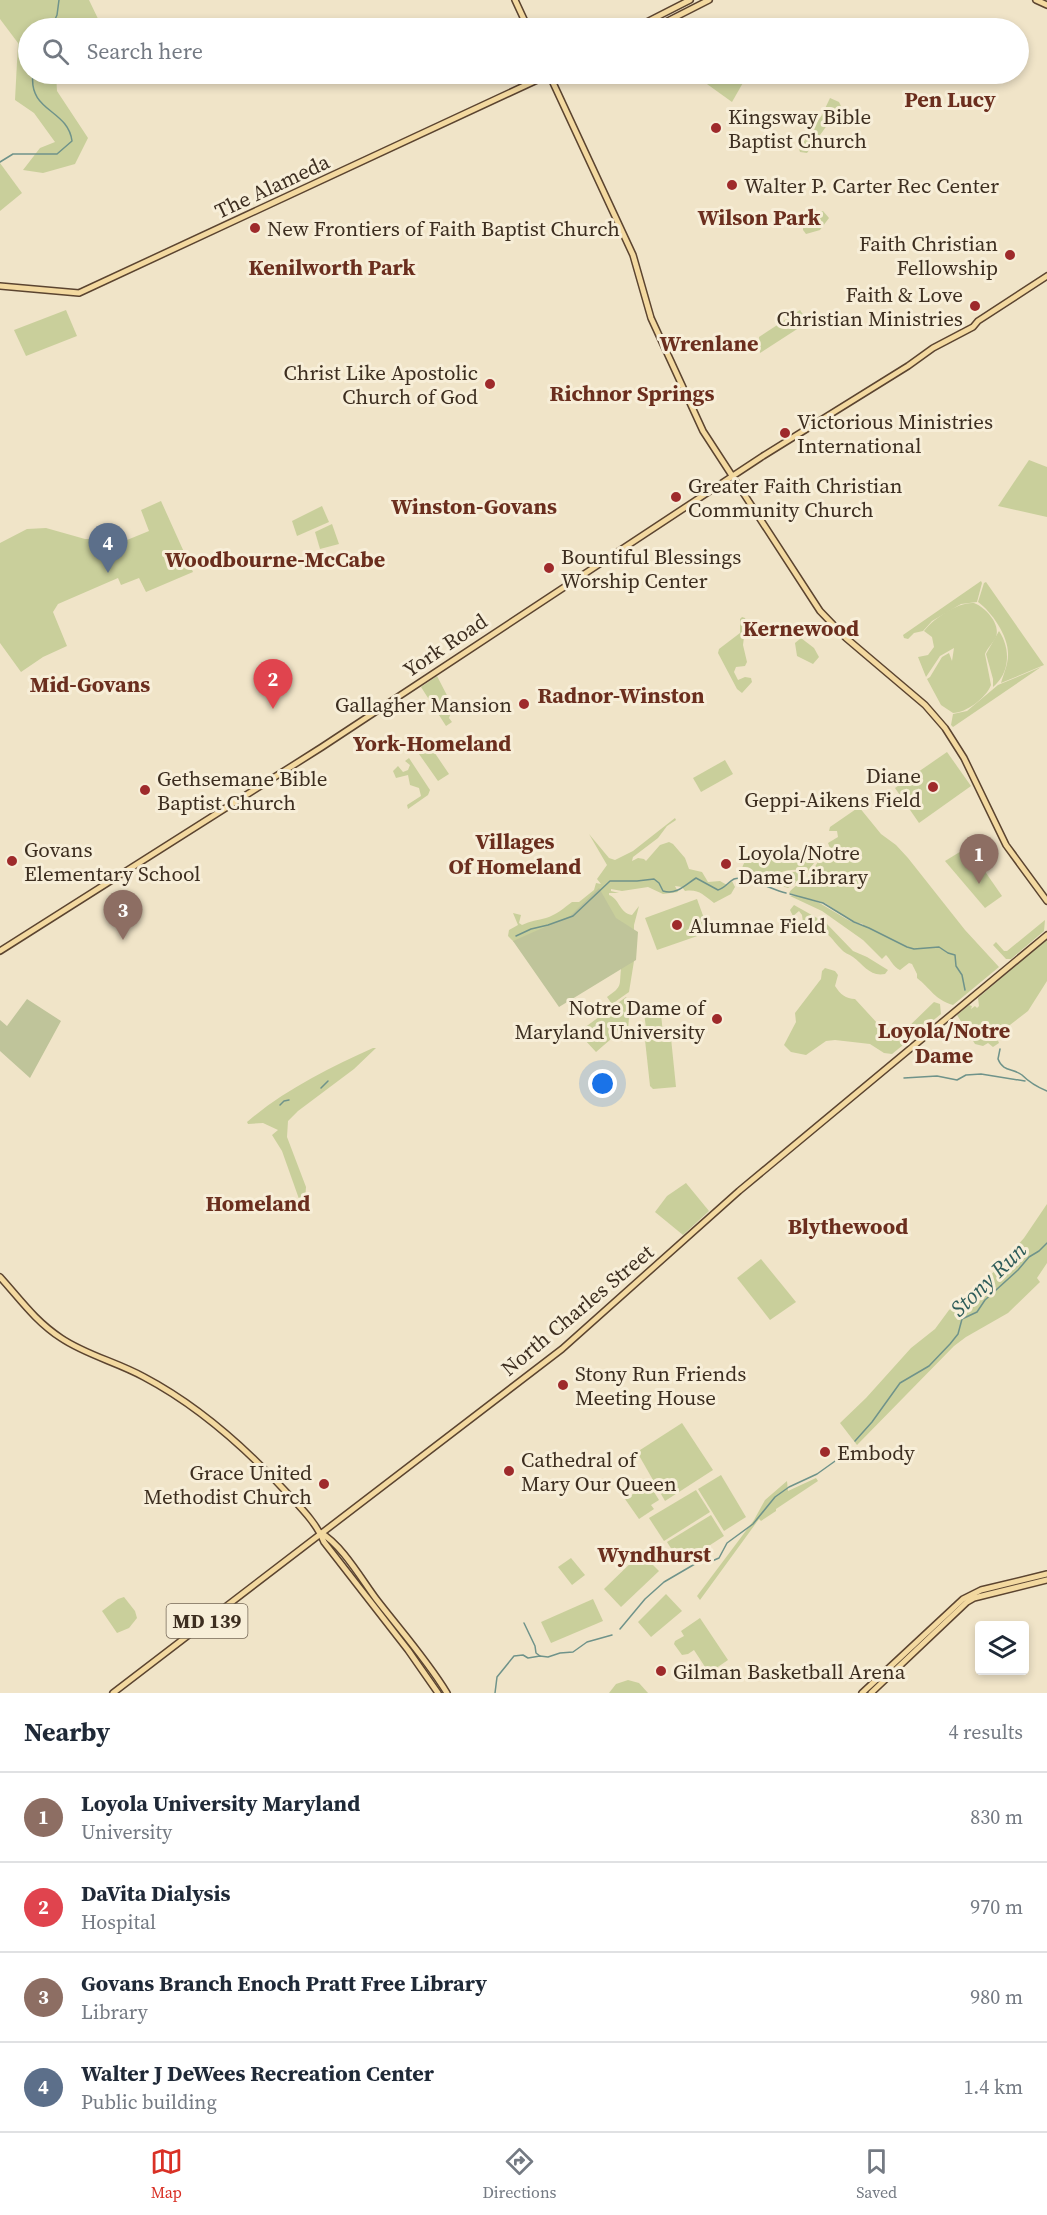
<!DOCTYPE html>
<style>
body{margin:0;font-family:"Source Serif 4",serif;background:#f6f6f7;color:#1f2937}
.controls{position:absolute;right:18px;bottom:18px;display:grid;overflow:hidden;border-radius:6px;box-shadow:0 3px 9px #0003}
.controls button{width:54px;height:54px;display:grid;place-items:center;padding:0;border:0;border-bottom:2px solid #e0e1e3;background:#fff;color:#1f2937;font:30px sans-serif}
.you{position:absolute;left:603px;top:1084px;width:21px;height:21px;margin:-15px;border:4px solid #fff;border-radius:50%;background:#1a73e8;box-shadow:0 0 0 9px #1a73e833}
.badge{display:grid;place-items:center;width:39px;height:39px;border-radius:50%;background:#d93025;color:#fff;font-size:20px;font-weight:700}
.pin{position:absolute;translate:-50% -50px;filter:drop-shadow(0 2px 3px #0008)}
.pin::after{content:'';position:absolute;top:32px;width:21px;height:18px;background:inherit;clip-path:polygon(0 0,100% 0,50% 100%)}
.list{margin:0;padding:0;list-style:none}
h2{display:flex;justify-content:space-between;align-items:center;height:78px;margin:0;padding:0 24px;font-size:26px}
h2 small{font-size:20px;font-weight:400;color:#747a83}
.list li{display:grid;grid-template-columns:39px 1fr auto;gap:18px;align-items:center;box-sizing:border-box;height:90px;padding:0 24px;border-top:2px solid #e0e1e3}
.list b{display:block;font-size:22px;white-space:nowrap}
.list p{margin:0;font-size:20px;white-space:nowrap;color:#747a83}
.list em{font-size:20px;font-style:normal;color:#747a83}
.icon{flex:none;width:33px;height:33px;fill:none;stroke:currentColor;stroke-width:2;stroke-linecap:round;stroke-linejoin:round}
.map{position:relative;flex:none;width:1047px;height:1693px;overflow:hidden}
.search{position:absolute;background:#fff;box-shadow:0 3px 9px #0003;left:18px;right:18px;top:18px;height:66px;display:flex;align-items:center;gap:15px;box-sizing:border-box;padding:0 21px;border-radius:33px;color:#747a83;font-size:22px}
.sheet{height:438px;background:#fff}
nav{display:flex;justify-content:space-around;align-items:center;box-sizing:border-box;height:84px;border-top:2px solid #e0e1e3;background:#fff;font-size:16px;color:#747a83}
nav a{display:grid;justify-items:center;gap:3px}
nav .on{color:#d93025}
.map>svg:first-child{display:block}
.green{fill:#c9cf9b}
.cemetery{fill:#bfc49a}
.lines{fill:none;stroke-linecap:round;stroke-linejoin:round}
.stream{stroke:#6f938a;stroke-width:1.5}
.major-casing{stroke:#5b4430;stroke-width:8}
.major{stroke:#f3d9a0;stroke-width:5}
.poi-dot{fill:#9e2a2b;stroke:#f7eed8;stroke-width:2}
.labels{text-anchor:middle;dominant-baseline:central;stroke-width:6;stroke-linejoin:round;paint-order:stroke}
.shield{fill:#f7eed8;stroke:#756857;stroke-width:1.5}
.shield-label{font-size:20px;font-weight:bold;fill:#3d2e20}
.poi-label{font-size:21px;fill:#3d2e20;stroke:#f7eed8;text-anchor:start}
.street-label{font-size:21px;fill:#3d2e20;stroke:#f7eed8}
.neighbourhood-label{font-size:22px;font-weight:bold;fill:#6b2e1e;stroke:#f7eed8}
.water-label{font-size:22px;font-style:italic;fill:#2f5d5a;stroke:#f7eed8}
</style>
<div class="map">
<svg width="1047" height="1693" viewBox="0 0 1047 1693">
<rect width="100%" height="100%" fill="#f0e4c8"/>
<g class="green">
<path d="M0 0H89L101 25 102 28H28V74H56L57 91 88 138 75 164 43 173 23 170 40 148 55 142 34 113 15 100 18 43 0 19Z"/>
<path d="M693 74H748L732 102Z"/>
<path d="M830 98 839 102 841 106 807 153 800 152 799 149 822 115Z"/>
<path d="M0 163 22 193 0 211Z"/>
<path d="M818 211H823L829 218 820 230 806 234 803 230V218Z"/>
<path d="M66 310 77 336 26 356 14 330Z"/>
<path d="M800 310 808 322 760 353 759 337Z"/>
<path d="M1029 460 1047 467V517L998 506Z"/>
<path d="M161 501 193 572 146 592 139 578 121 585 118 578 58 604 53 612 67 646 43 657 21 672 0 643V543L27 529 46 528 85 539H95L102 543 127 540 149 531 141 510Z"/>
<path d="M322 506 329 522 297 536 292 521Z"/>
<path d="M332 524 339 544 320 549 315 532Z"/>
<path d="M981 581 982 583 977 602 961 604 932 621 923 631 914 633 908 639 904 638 903 635Z"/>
<path d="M986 582 1044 665 1001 683C1003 675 1008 665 1008 655 1009 637 992 612 978 602L984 583Z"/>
<path d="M974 603C985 607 1001 624 996 637 993 643 988 647 985 654L991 685C986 698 966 713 953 713L941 705 927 679 930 677 942 657 949 653 952 661 954 648 940 656 926 677 918 657 928 655 934 647 932 637 924 631C934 618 958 602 974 603Z"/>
<path d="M742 617 745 618 746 621 743 645 747 662 745 666 736 667 734 672 738 680 745 677 751 678 752 682 742 693 737 689 718 653 719 649 740 633V619Z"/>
<path d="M999 631C1011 649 1010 673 993 687V679L986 654Z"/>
<path d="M801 638 814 648 819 657 813 664 797 656 795 643Z"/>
<path d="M1041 667 953 727 951 725 953 714 967 711 998 685Z"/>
<path d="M437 676 453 707 449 718 452 722 446 726 421 687Z"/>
<path d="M428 743 449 774 438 781 419 754H412Z"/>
<path d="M947 752 971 786 919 823 895 788Z"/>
<path d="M409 758 430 790 428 795 408 809 407 805 421 796 419 788 410 785 408 775 396 778 393 771 398 766 403 772 408 770 410 765 405 761Z"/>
<path d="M725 760 733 774 701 792 693 778Z"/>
<path d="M859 807 881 834 896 845 908 858 965 930 999 967 953 1005C935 1000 930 988 917 978V974L912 964 909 963 900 970C893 967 891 960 886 955L882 959 863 940 822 911 790 896C816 893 838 919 863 926V924L854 922 825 903 789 893C793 886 802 883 808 877 816 867 820 855 830 848L828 843 838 837 837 831H829L830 827Z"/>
<path d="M675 818 676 820 667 826 658 838 633 857 632 861 638 858 644 859 646 861 660 845 669 842 673 844 685 858 689 869 702 872 708 882 720 881 727 885 732 881 735 887 731 894 714 903C703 895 699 889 685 891L682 887 675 886 678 892 663 894 648 887 622 891 611 889V891L619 893H609V895C620 899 619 913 632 915L639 906 634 925V961L629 992 612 1004 607 997C623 986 619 986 621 969L514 942 508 936 509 930 518 925 513 913 521 915 519 923 522 925C530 921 538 920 546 918 556 915 564 908 572 902H579L594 890 596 883 601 884 597 879 607 865 589 834 609 858 615 860 633 851Z"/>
<path d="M968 847 1002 896 985 908 945 861Z"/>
<path d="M756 850H775L795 857 804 853 817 859 808 871C794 868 775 869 769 884 758 883 753 874 742 876 740 866 747 856 756 850Z"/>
<path d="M802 871 806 873V876L788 888 773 883 774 878 784 873Z"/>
<path d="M697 899 709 932 657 950 645 918Z"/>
<path d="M794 905 826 923 853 951 867 957 888 970 885 974C870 977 864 965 853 957 849 954 844 953 841 949 830 937 821 923 803 922L802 915 799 911 793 916 790 910Z"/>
<path d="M1045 920 1044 931 1011 959H1006L993 945 996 942 1004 951H1007Z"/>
<path d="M1047 939V981L1028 1011 1006 1028 1003 1026C997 1032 996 1036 999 1043L993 1047 988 1043 983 1046 975 1044 957 1015 969 1005 972 1006 971 1009 975 1006 977 1008 979 1006 978 998Z"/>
<path d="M825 968 835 971 838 975 835 986C840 994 846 999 855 999L889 1036 902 1033 934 1002 940 1004 941 1014 892 1054 884 1053 870 1044 835 1040 826 1041 806 1055 791 1052 784 1045 796 1022 795 1013 821 979 822 971Z"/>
<path d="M626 997 630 1005 628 1030 620 1036 615 1024 610 1026 608 1032 611 1039 596 1052 585 1040V1033L580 1031Z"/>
<path d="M660 1003 663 1034 647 1036 643 1005Z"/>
<path d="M671 1038 676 1087 653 1089 650 1086 645 1040Z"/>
<path d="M373 1048H376L354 1069 298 1111 288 1121 287 1137 306 1187 304 1213 282 1151 272 1135 278 1130 263 1123 248 1124 247 1122C283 1091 330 1067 373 1048Z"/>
<path d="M686 1183 709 1211 683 1235 655 1212 667 1196Z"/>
<path d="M1047 1204V1263L1037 1278 1040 1282 1008 1313 966 1337 954 1346 857 1445 840 1423 866 1398 911 1348 935 1329 949 1310 990 1276 1024 1238Z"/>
<path d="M761 1259 796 1302 770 1320 737 1278Z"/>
<path d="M682 1423 713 1470 665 1501 637 1452Z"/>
<path d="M721 1475 746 1517 724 1531 698 1489Z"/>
<path d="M816 1478 818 1481 776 1509V1511L761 1521 759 1519 700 1600 697 1596 754 1520 765 1500 787 1481 788 1491Z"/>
<path d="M649 1484 659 1500 651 1505 654 1509 639 1519 625 1499Z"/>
<path d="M696 1490 710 1512 664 1541 649 1518Z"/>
<path d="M711 1515 724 1536 681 1564 667 1542Z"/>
<path d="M641 1553 659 1571 621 1607 604 1589Z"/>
<path d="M571 1558 585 1575 572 1585 558 1567Z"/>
<path d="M666 1594 682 1611 651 1637 638 1622Z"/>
<path d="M124 1597 135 1611 137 1618 129 1628 117 1633 102 1611 118 1599Z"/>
<path d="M593 1599 603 1621 551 1643 541 1622Z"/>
<path d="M700 1618 728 1660 709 1673 694 1650 688 1654 682 1655 674 1644 675 1641 684 1636 681 1631Z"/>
<path d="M628 1680 639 1683 648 1693H609L616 1684Z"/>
</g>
<g class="cemetery">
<path d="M599 888 616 918 638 932 636 960 559 1007 513 941 570 916Z"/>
<path d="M27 999 61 1021 30 1078 0 1051V1020L7 1026Z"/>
</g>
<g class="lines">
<g class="stream">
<path d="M51 28 57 15 59 0"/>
<path d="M0 162 13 154H57L72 141C68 109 28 112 33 74"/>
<path d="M790 894 823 903 854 922 869 928 907 947 914 949 939 947 948 953 955 955 956 966 962 975 965 990"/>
<path d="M516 936 531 929 548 925 573 916 610 881H637L654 879 659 883 663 891C677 895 685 885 696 878L718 890C725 888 728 882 734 879 746 875 772 890 786 893"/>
<path d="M1000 1049 998 1059C1003 1072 1013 1068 1022 1075 1030 1083 1037 1087 1047 1091"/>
<path d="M904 1078 937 1076 957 1080 966 1075 981 1074 1025 1081"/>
<path d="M321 1088 328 1081"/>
<path d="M280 1105 284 1101 289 1100"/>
<path d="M855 1441 872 1422 900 1383 929 1366 950 1344 958 1334 962 1319 977 1312 985 1300 1018 1270 1029 1257 1039 1251 1047 1243"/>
<path d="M524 1623 535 1646 536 1653 540 1656"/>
<path d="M620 1629 645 1599 664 1582 700 1561H712L719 1558 727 1543 753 1524 775 1497 789 1487 817 1474 838 1459"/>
<path d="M495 1693 497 1677 514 1656 523 1655 528 1658 540 1656 548 1657 560 1653 573 1652 587 1642 612 1635"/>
</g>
<defs>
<g id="major">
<path d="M515 0 528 28"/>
<path d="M1036 0 1047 5"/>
<path d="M635 28 690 0"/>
<path d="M654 28 709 0"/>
<path d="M549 74 633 255 651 318 703 431 820 611 846 638 925 705 945 728 964 758 1006 845 1047 901"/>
<path d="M0 286 79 293 550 74"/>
<path d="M0 951 322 747 763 456 908 366 933 348 973 327 978 321 1047 276"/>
<path d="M0 1277C20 1299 35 1321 61 1338 86 1355 117 1362 144 1377 199 1406 247 1449 289 1495 302 1509 317 1524 324 1542L408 1650 438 1693"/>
<path d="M321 1533C342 1545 362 1580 377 1600 401 1631 427 1660 447 1693"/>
<path d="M113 1693 562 1349 739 1191 1047 935"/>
<path d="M862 1693 963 1599 981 1590 1047 1574"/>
<path d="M871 1693 967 1602 974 1598 1047 1580"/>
</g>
</defs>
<use href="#major" class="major-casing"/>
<use href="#major" class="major"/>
</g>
<g class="poi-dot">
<circle cx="716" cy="128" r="6"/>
<circle cx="732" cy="185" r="6"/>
<circle cx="255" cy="228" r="6"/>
<circle cx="1010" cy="255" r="6"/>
<circle cx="975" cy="306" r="6"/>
<circle cx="490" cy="384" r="6"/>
<circle cx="785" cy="433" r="6"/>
<circle cx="676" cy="497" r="6"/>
<circle cx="549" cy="568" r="6"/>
<circle cx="524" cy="704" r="6"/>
<circle cx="933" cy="787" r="6"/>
<circle cx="145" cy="790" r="6"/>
<circle cx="12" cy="861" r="6"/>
<circle cx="726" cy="864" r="6"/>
<circle cx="677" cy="925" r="6"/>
<circle cx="717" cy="1019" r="6"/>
<circle cx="563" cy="1385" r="6"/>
<circle cx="825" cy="1452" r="6"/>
<circle cx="509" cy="1471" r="6"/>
<circle cx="324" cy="1484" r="6"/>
<circle cx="661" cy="1671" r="6"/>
</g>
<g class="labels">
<rect class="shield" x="166.5" y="1604" width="81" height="34" rx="4.5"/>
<g class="shield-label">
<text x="207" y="1621">MD 139</text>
</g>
<g class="poi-label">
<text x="728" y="116">Kingsway Bible<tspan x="728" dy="24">Baptist Church</tspan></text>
<text x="744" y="185">Walter P. Carter Rec Center</text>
<text x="267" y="228">New Frontiers of Faith Baptist Church</text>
<text x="998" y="243" text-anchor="end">Faith Christian<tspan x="998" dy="24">Fellowship</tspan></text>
<text x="963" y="294" text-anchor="end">Faith &amp; Love<tspan x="963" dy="24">Christian Ministries</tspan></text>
<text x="478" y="372" text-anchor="end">Christ Like Apostolic<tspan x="478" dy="24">Church of God</tspan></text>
<text x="797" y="421">Victorious Ministries<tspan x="797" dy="24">International</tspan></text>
<text x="688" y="485">Greater Faith Christian<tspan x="688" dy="24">Community Church</tspan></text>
<text x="561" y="556">Bountiful Blessings<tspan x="561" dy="24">Worship Center</tspan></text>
<text x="512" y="704" text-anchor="end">Gallagher Mansion</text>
<text x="921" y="775" text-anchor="end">Diane<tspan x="921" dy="24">Geppi-Aikens Field</tspan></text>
<text x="157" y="778">Gethsemane Bible<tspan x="157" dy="24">Baptist Church</tspan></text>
<text x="24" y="849">Govans<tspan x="24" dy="24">Elementary School</tspan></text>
<text x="738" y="852">Loyola/Notre<tspan x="738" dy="24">Dame Library</tspan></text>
<text x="689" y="925">Alumnae Field</text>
<text x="705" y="1007" text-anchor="end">Notre Dame of<tspan x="705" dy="24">Maryland University</tspan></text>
<text x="575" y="1373">Stony Run Friends<tspan x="575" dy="24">Meeting House</tspan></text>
<text x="837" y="1452">Embody</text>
<text x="521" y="1459">Cathedral of<tspan x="521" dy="24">Mary Our Queen</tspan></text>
<text x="312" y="1472" text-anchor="end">Grace United<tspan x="312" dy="24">Methodist Church</tspan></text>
<text x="673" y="1671">Gilman Basketball Arena</text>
</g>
<g class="street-label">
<text transform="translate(272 186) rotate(-25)">The Alameda</text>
<text transform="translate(445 645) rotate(-34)">York Road</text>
<text transform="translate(577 1310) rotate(-40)">North Charles Street</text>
</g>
<g class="neighbourhood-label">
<text x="950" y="99">Pen Lucy</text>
<text x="759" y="217">Wilson Park</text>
<text x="332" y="267">Kenilworth Park</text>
<text x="709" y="343">Wrenlane</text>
<text x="632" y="393">Richnor Springs</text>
<text x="474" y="506">Winston-Govans</text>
<text x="275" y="559">Woodbourne-McCabe</text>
<text x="801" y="628">Kernewood</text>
<text x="90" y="684">Mid-Govans</text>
<text x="621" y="695">Radnor-Winston</text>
<text x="432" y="743">York-Homeland</text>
<text x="515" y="841">Villages<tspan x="515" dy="25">Of Homeland</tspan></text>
<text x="944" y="1030">Loyola/Notre<tspan x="944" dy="25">Dame</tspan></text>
<text x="258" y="1203">Homeland</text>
<text x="848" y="1226">Blythewood</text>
<text x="654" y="1554">Wyndhurst</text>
</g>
<g class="water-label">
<text transform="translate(988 1279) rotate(-44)">Stony Run</text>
</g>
</g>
</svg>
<div class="controls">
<button><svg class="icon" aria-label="layers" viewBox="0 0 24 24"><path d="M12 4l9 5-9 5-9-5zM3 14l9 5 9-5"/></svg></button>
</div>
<div class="you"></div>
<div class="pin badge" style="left:979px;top:884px;background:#8d6e63">1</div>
<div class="pin badge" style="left:273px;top:709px;background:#e0444e">2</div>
<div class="pin badge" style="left:123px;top:940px;background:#8d6e63">3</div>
<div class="pin badge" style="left:108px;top:573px;background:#5c6f8a">4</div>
<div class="search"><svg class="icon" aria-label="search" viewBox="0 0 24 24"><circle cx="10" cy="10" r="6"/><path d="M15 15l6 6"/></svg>Search here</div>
</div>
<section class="sheet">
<h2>Nearby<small>4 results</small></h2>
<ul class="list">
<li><span class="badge" style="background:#8d6e63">1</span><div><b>Loyola University Maryland</b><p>University</p></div><em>830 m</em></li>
<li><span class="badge" style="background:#e0444e">2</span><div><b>DaVita Dialysis</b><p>Hospital</p></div><em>970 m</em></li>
<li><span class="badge" style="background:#8d6e63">3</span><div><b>Govans Branch Enoch Pratt Free Library</b><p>Library</p></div><em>980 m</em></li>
<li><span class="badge" style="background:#5c6f8a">4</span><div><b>Walter J DeWees Recreation Center</b><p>Public building</p></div><em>1.4 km</em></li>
</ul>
</section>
<nav>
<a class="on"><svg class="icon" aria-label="map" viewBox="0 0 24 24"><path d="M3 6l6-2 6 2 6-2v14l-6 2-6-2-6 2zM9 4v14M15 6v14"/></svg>Map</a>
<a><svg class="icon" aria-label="directions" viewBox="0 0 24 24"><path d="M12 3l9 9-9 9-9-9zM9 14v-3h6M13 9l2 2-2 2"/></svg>Directions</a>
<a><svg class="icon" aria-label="saved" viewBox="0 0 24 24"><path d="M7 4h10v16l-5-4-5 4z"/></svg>Saved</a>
</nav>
